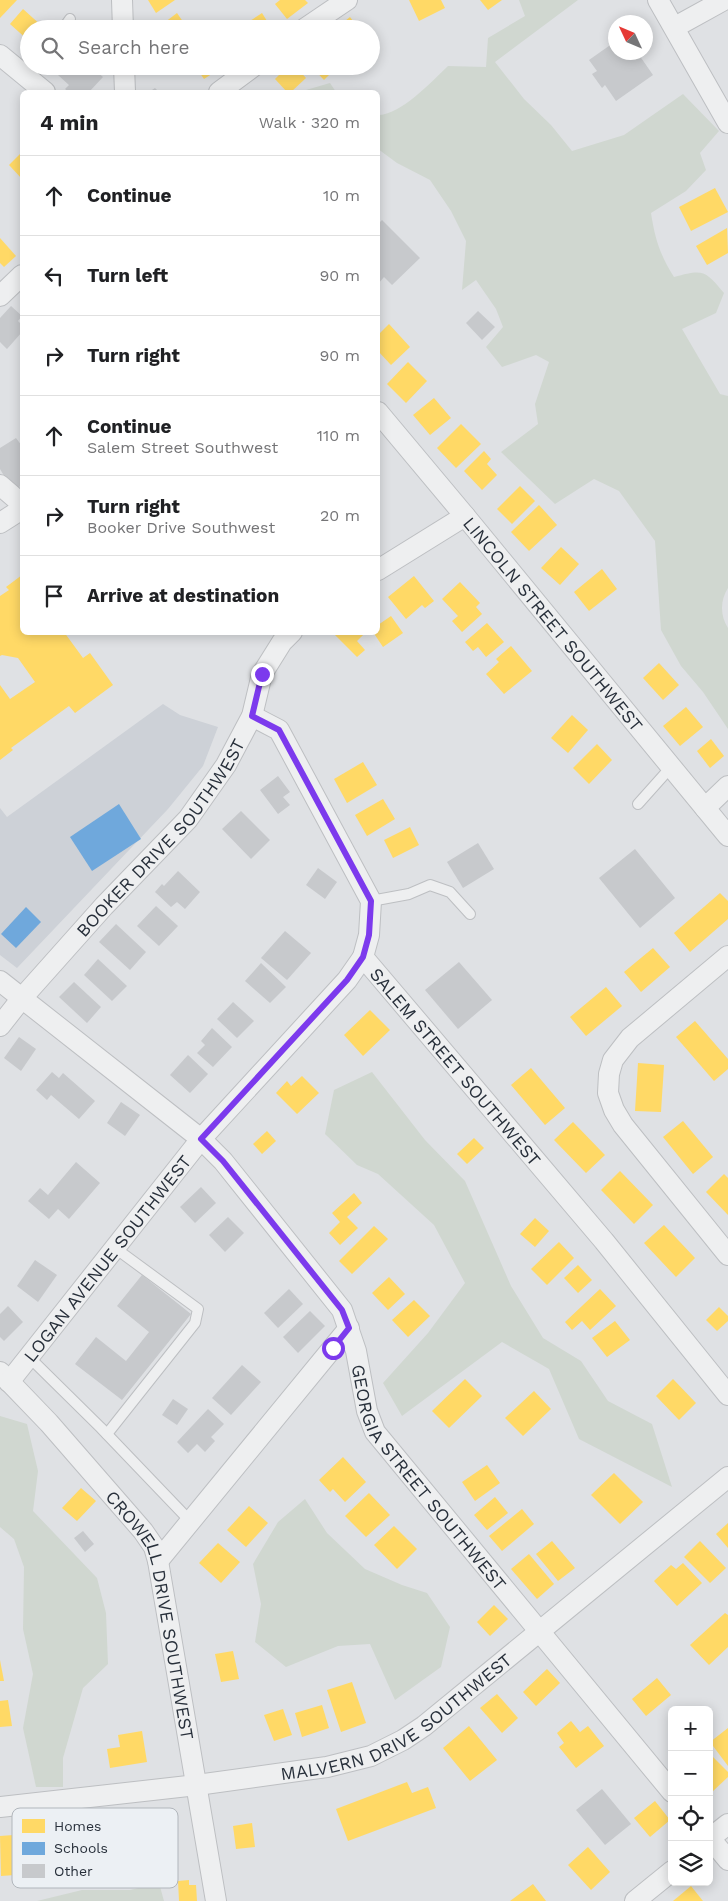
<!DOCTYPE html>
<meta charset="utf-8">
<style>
body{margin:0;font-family:"Work Sans",sans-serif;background:#f2f2f2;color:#202124}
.controls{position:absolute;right:15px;bottom:15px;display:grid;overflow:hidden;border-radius:8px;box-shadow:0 2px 12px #0003}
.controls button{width:45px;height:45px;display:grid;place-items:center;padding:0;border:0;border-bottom:1px solid #e0e0e0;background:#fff;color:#202124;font:25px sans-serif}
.compass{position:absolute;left:608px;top:15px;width:45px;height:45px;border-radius:50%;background:#fff;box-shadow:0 2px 12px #0003;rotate:314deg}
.stop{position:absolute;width:15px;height:15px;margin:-11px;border:4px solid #7c3aed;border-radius:50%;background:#fff}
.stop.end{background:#7c3aed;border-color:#fff;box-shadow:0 1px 5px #0008}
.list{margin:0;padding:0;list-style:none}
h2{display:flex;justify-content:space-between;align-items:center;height:65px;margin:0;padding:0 20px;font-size:21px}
h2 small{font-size:16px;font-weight:400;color:#757577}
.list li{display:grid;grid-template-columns:32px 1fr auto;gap:15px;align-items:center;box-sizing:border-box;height:80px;padding:0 20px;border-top:1px solid #e0e0e0}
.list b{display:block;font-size:19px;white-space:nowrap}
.list p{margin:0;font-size:16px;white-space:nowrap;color:#757577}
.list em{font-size:16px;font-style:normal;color:#757577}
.icon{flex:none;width:28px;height:28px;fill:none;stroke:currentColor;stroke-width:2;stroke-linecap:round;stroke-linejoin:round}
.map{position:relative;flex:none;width:728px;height:1901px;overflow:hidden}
.search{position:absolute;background:#fff;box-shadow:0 2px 12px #0003;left:20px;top:20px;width:360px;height:55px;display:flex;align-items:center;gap:12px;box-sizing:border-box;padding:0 18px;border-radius:28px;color:#757577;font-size:19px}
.panel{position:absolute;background:#fff;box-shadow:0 2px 12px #0003;left:20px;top:90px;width:360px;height:545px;border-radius:8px}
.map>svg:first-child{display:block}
.built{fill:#cdd1d7}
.green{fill:#d0d7d0}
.homes{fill:#ffd966}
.schools{fill:#6fa8dc}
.building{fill:#c7c9cc}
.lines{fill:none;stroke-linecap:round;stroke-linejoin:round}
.service-casing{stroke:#bdbfc2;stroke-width:12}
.minor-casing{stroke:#bdbfc2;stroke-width:22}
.service{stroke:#eeeff0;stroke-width:10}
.minor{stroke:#eeeff0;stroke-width:20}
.route{stroke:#7c3aed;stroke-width:6}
.labels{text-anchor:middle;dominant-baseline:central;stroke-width:5;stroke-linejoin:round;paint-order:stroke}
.street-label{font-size:18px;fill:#28303b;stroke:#ecf0f4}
.key{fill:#ecf0f4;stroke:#b1b6bc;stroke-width:1}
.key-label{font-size:14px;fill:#28303b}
</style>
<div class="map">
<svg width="728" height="1901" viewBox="0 0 728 1901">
<rect width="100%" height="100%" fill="#dfe1e4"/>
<path class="built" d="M163 704 180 715 218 727 203 766 168 809 17 968 0 955V808L7 817Z"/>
<g class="green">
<path d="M519 0H578L495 62 524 99 551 125 572 151 624 135 683 94 719 131 700 153 706 170 686 191 651 213C655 239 660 255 674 277 703 269 705 270 724 293L716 313 682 329 720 394 728 396V588C720 600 720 616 728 628V729L703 692 681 666 661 630 655 541 619 491 594 479 555 504 501 452 538 424 535 404 549 362 536 355 502 367 486 347 503 327 496 309 476 280 462 290 466 241 451 211 430 180 397 163 378 149V115C401 115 431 82 448 66L486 67 488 38 525 16Z"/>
<path d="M330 83 336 92H303L306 90Z"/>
<path d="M372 1072 425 1140 465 1181 511 1286 543 1338 581 1361 608 1401 652 1424 672 1487 579 1439 549 1369 502 1342 402 1416 383 1383 428 1333 465 1283 434 1225 378 1174 357 1165 325 1134 334 1090Z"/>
<path d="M0 1416 27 1424 38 1471 33 1511 97 1578 106 1613 108 1664 83 1688 63 1758V1787H36L23 1728 33 1674 23 1629 24 1567 14 1539 0 1527Z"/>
<path d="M305 1499 327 1533 365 1569 402 1585 427 1593 450 1627 441 1667 395 1700 370 1644 338 1646 286 1667 255 1642 261 1604 253 1564 278 1522Z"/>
<path d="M159 1883 164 1901H37L82 1890H130Z"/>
</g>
<g class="homes">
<path d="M0 0H17L0 18Z"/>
<path d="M148 0H175L156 13Z"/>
<path d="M280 0H305L308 3 287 19 275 4Z"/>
<path d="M409 0H441L445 8 419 21Z"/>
<path d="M480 0H502L488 10Z"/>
<path d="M23 9 43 27 41 29H29V41L10 24Z"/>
<path d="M177 13 186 26 182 29H156Z"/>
<path d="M262 13 272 29H238Z"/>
<path d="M350 17 359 29H335Z"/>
<path d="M195 66H224L204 79Z"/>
<path d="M288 66H295L306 78 291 92H287L275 79Z"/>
<path d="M311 66H338L324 80Z"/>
<path d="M22 152V179L9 165Z"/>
<path d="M715 188 728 212 691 231 679 207Z"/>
<path d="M727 228 728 253 707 265 696 246Z"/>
<path d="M0 238 16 256 4 267 0 263Z"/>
<path d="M389 324 410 347 391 365 378 351V335Z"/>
<path d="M408 362 427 381 406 403 387 384Z"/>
<path d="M434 398 451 418 430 435 413 415Z"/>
<path d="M461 424 481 444 456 468 437 448Z"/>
<path d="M484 451 491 459 487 464 497 475 482 490 464 471Z"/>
<path d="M520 486 535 501 512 524 497 509Z"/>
<path d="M539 505 557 525 529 551 511 532Z"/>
<path d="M561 547 579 564 560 585 541 568Z"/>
<path d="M602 569 617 589 589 611 574 592Z"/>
<path d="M22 575V632H64L83 658 90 653 113 685 75 713 69 706 11 748 13 750 0 760V685L10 699 35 682 18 658 2 655 0 656V596L9 590 6 587Z"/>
<path d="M414 576 434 601 425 608 422 605 406 619 388 597Z"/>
<path d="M460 582 480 603 476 607 482 614 462 632 452 621 458 616 442 599Z"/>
<path d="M391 616 403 633 383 647 373 632H378V625Z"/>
<path d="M487 623 504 642 486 657 478 647 473 651 465 642Z"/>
<path d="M338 632H366L357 641 365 650 357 657 335 635Z"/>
<path d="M511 646 532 671 504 694 486 674 499 662 496 659Z"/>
<path d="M659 663 679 685 663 700 643 678Z"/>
<path d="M686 707 703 727 680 746 663 726Z"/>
<path d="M572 715 588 730 568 753 551 738Z"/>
<path d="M711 739 724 756 710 768 697 751Z"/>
<path d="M597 744 612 760 589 784 573 768Z"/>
<path d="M363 762 377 785 347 803 334 779Z"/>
<path d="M383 799 395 819 367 836 355 815Z"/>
<path d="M410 827 419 845 393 858 384 840Z"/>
<path d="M720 893 728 901V919L690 952 674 933Z"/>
<path d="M653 948 670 967 641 992 624 972Z"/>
<path d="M606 987 622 1006 586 1036 570 1017Z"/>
<path d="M370 1010 390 1030 363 1056 344 1035Z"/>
<path d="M695 1021 728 1059V1069L714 1081 676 1037Z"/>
<path d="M638 1063 664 1065 661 1112 635 1111Z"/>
<path d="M531 1068 565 1108 545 1125 511 1085Z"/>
<path d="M302 1076 319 1093 297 1114 276 1093 287 1081 291 1086Z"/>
<path d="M683 1121 713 1157 693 1174 663 1137Z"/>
<path d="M573 1122 605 1155 586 1173 554 1140Z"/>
<path d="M267 1131 276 1141 262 1154 253 1144Z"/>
<path d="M474 1138 484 1148 467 1164 457 1154Z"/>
<path d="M620 1171 653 1205 634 1224 601 1190Z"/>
<path d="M724 1174 728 1178V1215L706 1192Z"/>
<path d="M354 1193 362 1203 347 1217 358 1228 340 1245 329 1233 340 1222 332 1213Z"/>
<path d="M535 1218 549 1231 535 1247 520 1234Z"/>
<path d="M664 1225 695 1258 676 1277 644 1243Z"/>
<path d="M374 1226 388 1239 352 1274 339 1261Z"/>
<path d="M559 1242 574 1258 547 1285 531 1269Z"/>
<path d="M578 1265 592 1280 578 1293 564 1278Z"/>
<path d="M389 1277 405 1294 388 1310 372 1293Z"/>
<path d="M600 1289 616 1306 590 1330 582 1321 572 1330 565 1322Z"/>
<path d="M414 1300 430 1316 408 1337 392 1320Z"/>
<path d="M719 1307 728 1316V1321L717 1331 706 1320Z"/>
<path d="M615 1321 630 1340 607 1357 592 1338Z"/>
<path d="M465 1379 482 1396 449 1428 432 1411Z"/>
<path d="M673 1379 696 1403 679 1420 656 1396Z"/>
<path d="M534 1391 551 1409 523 1436 505 1418Z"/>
<path d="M343 1457 366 1482 345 1502 333 1489 330 1492 319 1480Z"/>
<path d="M487 1465 500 1483 475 1501 462 1482Z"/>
<path d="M614 1473 643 1502 620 1524 591 1495Z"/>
<path d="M81 1488 96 1501 77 1521 62 1508Z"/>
<path d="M369 1493 390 1515 366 1537 345 1516Z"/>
<path d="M495 1497 508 1513 487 1530 474 1515Z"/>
<path d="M249 1506 268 1523 246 1547 227 1530Z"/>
<path d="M522 1509 534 1524 502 1551 489 1536Z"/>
<path d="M728 1523V1548L716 1534Z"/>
<path d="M394 1526 417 1549 397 1569 374 1545Z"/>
<path d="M552 1541 575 1568 558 1581 536 1554Z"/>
<path d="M700 1541 726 1568 710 1583 684 1557Z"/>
<path d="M218 1543 240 1562 221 1583 199 1563Z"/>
<path d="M529 1554 554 1584 537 1599 511 1569Z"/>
<path d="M683 1563 702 1583 677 1606 654 1581 671 1565 676 1569Z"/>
<path d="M494 1605 508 1619 490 1636 477 1622Z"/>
<path d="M725 1613 728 1615V1647L709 1665 690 1645Z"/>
<path d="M233 1651 239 1679 221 1682 215 1654Z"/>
<path d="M0 1660 4 1681H0Z"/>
<path d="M547 1669 560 1683 536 1706 523 1692Z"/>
<path d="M657 1678 671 1695 646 1716 632 1699Z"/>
<path d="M352 1682 366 1723 341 1732 327 1690Z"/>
<path d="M497 1694 518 1718 502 1733 480 1708Z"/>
<path d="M8 1700 12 1726 0 1727V1701Z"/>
<path d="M322 1705 329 1728 302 1737 295 1713Z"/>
<path d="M283 1709 292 1735 274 1741 264 1715Z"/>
<path d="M571 1721 580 1732 588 1726 604 1746 576 1768 559 1747 564 1743 557 1733Z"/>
<path d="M469 1726 497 1760 470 1781 443 1748Z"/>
<path d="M728 1728V1766L710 1742Z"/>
<path d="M142 1731 147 1762 110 1768 107 1749 120 1747 118 1735Z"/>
<path d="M709 1753 728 1772V1777L712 1792 709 1789Z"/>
<path d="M407 1782 412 1793 428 1787 436 1808 348 1841 336 1809Z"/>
<path d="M655 1801 670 1820 650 1837 634 1818Z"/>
<path d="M252 1823 255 1847 236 1849 233 1826Z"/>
<path d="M27 1834 29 1874 1 1876 0 1836Z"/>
<path d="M588 1847 610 1872 591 1890 568 1865Z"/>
<path d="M189 1880V1885H196L197 1901H179L178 1881Z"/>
<path d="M533 1884 546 1901H510Z"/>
<path d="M691 1886 703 1901H673Z"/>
</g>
<g class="schools">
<path d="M119 804 141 839 92 871 70 837Z"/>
<path d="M26 907 41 922 16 948 1 934Z"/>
</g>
<g class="building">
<path d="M616 41V52H637L653 75 616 101 605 85 602 88 592 74 597 71 589 60Z"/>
<path d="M48 66H90L103 77 89 92H69L65 89 69 85Z"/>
<path d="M155 88 159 92H149Z"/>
<path d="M382 220 420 258 392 285 384 277 378 284V224Z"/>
<path d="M11 306 22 316 18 321 22 325V332L7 349 0 342V318Z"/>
<path d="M478 311 495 327 482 340 466 323Z"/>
<path d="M16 438 22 446V485L13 491 0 469V448Z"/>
<path d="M278 776 290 792 283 797 290 805 278 814 260 790Z"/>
<path d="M241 811 270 840 251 859 222 829Z"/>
<path d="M478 843 494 869 463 888 447 862Z"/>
<path d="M635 849 675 898 640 928 599 878Z"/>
<path d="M318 868 337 882 325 899 306 885Z"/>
<path d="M178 871 200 892 185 909 177 902 171 907 155 892 162 884 164 886Z"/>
<path d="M156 906 178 926 159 946 137 926Z"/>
<path d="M116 924 146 952 130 970 99 942Z"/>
<path d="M285 931 311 953 287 980 261 958Z"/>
<path d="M98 959 127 986 112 1001 84 975Z"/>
<path d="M459 962 492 1000 458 1029 425 990Z"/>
<path d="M261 963 286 987 270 1003 245 981Z"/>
<path d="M74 982 101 1007 87 1023 59 997Z"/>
<path d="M233 1002 254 1021 237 1038 217 1019Z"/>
<path d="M212 1028 232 1047 213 1067 197 1053 205 1045 201 1041Z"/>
<path d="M19 1037 36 1049 21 1071 4 1058Z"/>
<path d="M188 1055 208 1074 190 1093 170 1075Z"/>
<path d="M52 1072 59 1078 63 1073 95 1101 79 1119 51 1095 47 1100 36 1090Z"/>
<path d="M121 1102 140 1115 125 1136 107 1123Z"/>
<path d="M76 1162 100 1183 69 1219 58 1209 49 1219 28 1201 40 1188 48 1195Z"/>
<path d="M201 1187 216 1203 195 1223 180 1207Z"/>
<path d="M228 1217 244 1233 225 1252 209 1235Z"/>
<path d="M35 1260 57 1275 38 1302 17 1286Z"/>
<path d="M142 1275 191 1314 122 1400 75 1364 96 1337 126 1361 149 1332 117 1306Z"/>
<path d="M289 1289 303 1304 278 1328 264 1313Z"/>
<path d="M8 1306 23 1322 4 1341 0 1337V1314Z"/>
<path d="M310 1311 325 1326 298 1353 283 1337Z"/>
<path d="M242 1365 261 1382 231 1415 212 1398Z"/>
<path d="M173 1399 188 1409 177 1425 162 1415Z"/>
<path d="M208 1409 224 1424 211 1437 215 1441 205 1452 197 1444 188 1453 177 1442Z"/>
<path d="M83 1531 94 1544 85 1552 74 1538Z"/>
<path d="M602 1789 631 1824 605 1845 576 1810Z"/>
</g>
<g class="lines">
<defs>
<g id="service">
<path d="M63 29 70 19"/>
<path d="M638 804 671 767"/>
<path d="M371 901 409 894 430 885 450 892 470 914"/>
<path d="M29 1357 101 1428 191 1522"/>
<path d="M107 1434 195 1323 198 1309 115 1248"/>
</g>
<g id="minor">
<path d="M122 0 123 29"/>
<path d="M658 0 728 123"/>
<path d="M675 27 724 0"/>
<path d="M304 29 347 0"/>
<path d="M0 55 45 92"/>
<path d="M124 66 125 92"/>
<path d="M219 92 254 66"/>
<path d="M0 296 22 275"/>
<path id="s1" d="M378 412 465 516 728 836"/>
<path d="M0 485 22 504"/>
<path d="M0 523 22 509"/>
<path d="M378 570 465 516"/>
<path id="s2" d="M252 716 279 730 371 901 369 935 363 957 604 1241 728 1395"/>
<path d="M705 808 728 786"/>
<path d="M728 956 630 1038 613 1060 609 1074 608 1093 614 1110 623 1125 728 1255"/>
<path id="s3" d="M0 981 201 1139 223 1161 342 1310 356 1351 367 1411 375 1432 672 1792"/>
<path id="s4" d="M0 1026 22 998 104 906 188 819 226 765 252 716 262 674 282 642 292 632"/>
<path id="s5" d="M0 1372 49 1423 143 1531 154 1547 158 1561 216 1901"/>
<path id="s6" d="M9 1382 201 1139 347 980 363 957"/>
<path d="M158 1561 349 1328"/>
<path id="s7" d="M0 1807 197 1785 327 1767 371 1756 403 1740 424 1726 728 1477"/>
<path d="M709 1837 728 1860"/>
<path d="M709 1839 728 1824"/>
<path d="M635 1901 672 1871"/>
</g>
</defs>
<use href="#service" class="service-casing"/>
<use href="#minor" class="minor-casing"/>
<use href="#service" class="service"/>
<use href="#minor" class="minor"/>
</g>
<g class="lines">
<path class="route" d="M262 674 252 716 279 730 371 901 369 935 363 957 347 980 201 1139 223 1161 342 1310 349 1328 333 1348"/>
</g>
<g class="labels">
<g class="street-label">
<text stroke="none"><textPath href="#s1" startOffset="275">LINCOLN STREET SOUTHWEST</textPath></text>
<text stroke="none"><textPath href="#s4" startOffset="248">BOOKER DRIVE SOUTHWEST</textPath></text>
<text stroke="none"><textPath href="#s2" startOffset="425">SALEM STREET SOUTHWEST</textPath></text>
<text stroke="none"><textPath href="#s6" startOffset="158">LOGAN AVENUE SOUTHWEST</textPath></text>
<text stroke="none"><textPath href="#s3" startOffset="670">GEORGIA STREET SOUTHWEST</textPath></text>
<text stroke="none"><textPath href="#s5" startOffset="296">CROWELL DRIVE SOUTHWEST</textPath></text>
<text stroke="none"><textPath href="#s7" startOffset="414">MALVERN DRIVE SOUTHWEST</textPath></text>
</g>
</g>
<rect x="12" y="1808" width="166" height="80" rx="8" class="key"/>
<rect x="22" y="1819" width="23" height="14" fill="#ffd966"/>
<rect x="22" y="1842" width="23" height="13" fill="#6fa8dc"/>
<rect x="22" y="1864" width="23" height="14" fill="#c7c9cc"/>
<g class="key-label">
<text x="54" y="1831">Homes</text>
<text x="54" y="1853">Schools</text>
<text x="54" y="1876">Other</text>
</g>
</svg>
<div class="controls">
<button>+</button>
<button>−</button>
<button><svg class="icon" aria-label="locate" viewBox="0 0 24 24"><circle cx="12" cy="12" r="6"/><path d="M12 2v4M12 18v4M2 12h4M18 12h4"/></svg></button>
<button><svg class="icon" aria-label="layers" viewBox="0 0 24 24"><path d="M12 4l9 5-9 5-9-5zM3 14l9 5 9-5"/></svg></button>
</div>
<svg class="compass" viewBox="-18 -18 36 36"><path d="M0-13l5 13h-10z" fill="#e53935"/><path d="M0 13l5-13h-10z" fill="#757577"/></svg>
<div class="stop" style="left:333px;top:1348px"></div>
<div class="stop end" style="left:262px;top:674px"></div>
<div class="search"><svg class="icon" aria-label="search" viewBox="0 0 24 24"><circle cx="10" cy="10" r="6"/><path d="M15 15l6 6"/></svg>Search here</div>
<section class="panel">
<h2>4 min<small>Walk · 320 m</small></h2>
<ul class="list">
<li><svg class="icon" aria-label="ahead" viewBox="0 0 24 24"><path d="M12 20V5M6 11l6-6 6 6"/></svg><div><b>Continue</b></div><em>10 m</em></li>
<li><svg class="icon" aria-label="left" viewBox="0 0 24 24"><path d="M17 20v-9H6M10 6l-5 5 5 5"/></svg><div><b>Turn left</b></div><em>90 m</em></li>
<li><svg class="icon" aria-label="right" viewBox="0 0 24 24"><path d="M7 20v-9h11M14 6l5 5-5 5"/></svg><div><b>Turn right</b></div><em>90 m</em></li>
<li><svg class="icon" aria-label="ahead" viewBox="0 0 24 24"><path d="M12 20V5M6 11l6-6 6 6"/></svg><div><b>Continue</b><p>Salem Street Southwest</p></div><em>110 m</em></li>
<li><svg class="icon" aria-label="right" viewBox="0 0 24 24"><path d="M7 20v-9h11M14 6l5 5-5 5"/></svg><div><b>Turn right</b><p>Booker Drive Southwest</p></div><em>20 m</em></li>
<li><svg class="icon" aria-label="arrive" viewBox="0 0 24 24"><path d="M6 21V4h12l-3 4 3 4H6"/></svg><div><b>Arrive at destination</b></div></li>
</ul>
</section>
</div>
